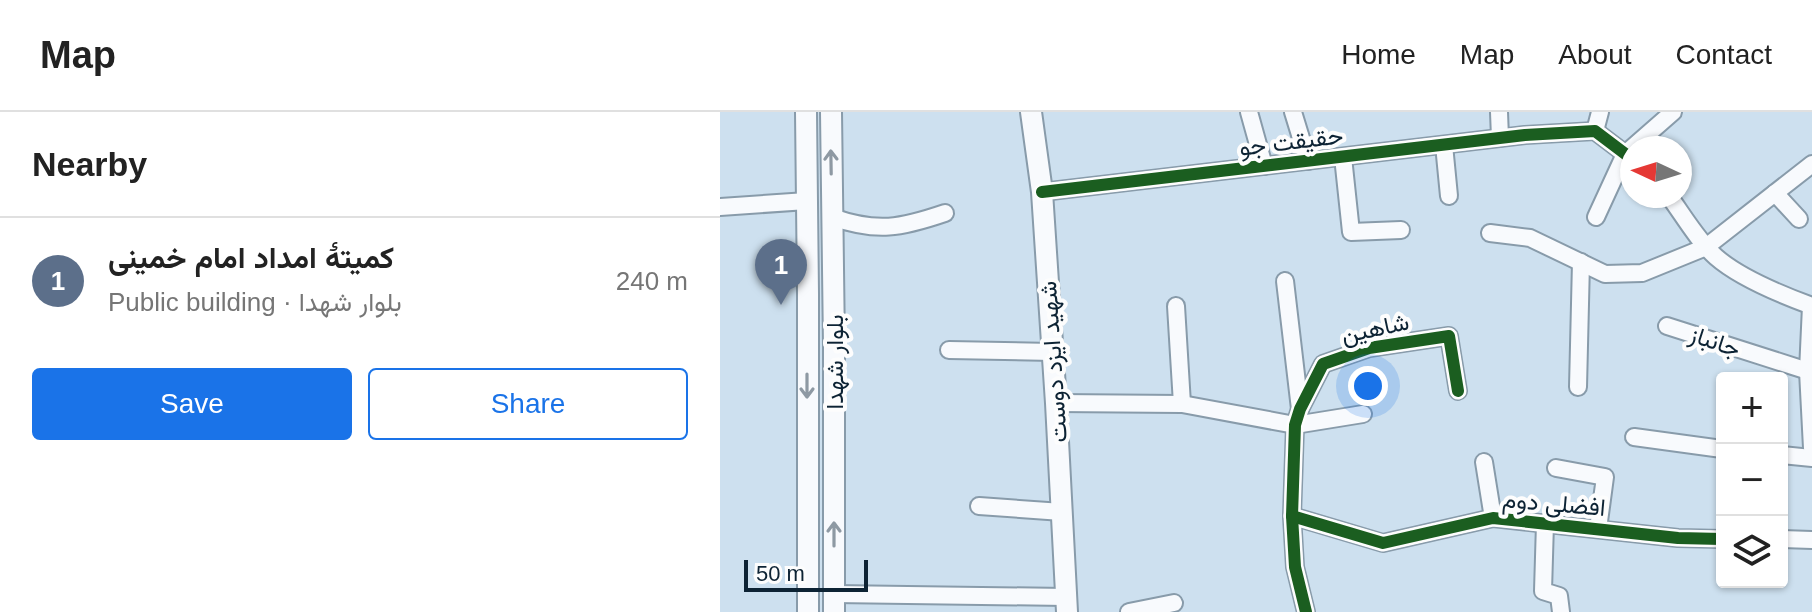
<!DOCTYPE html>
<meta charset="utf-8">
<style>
body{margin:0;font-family:Arial,Vazirmatn,sans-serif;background:#f2f2f2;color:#222}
.controls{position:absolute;right:24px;bottom:24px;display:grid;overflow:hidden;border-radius:8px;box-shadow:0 2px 6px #0004}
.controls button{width:72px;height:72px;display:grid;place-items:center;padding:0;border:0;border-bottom:2px solid #e0e0e0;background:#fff;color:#222;font:40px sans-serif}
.compass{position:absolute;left:900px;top:24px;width:72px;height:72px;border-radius:50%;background:#fff;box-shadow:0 2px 6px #0004;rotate:274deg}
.scale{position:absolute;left:24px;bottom:20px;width:124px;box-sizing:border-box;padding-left:8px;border:4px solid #0d2334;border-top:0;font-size:22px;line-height:28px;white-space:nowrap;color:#0d2334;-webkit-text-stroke:6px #fdfdfd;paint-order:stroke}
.you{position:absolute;left:648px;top:274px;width:28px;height:28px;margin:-20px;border:6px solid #fff;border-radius:50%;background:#1a73e8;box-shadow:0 0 0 12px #1a73e833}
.badge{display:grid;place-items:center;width:52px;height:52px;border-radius:50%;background:#1a73e8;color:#fff;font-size:26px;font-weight:700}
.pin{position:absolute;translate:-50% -66px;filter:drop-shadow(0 2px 4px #0008)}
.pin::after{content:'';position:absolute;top:42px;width:28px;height:24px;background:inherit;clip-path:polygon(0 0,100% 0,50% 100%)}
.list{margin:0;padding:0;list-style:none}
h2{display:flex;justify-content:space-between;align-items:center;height:104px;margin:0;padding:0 32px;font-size:34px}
h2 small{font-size:26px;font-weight:400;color:#767676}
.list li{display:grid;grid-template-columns:52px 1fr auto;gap:24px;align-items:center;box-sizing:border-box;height:128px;padding:0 32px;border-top:2px solid #e0e0e0}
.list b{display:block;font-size:30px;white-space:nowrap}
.list p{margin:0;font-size:26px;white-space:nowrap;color:#767676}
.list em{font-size:26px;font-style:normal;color:#767676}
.actions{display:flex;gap:16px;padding:24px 32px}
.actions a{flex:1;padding:18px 0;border:2px solid #1a73e8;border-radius:8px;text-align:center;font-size:28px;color:#1a73e8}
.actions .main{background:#1a73e8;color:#fff}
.icon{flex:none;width:44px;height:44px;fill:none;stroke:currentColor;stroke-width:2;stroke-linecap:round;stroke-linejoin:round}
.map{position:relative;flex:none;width:1092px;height:500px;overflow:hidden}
header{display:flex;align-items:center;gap:48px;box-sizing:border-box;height:112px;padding:0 40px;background:#fff;border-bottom:2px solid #e0e0e0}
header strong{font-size:38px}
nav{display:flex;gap:44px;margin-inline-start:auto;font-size:28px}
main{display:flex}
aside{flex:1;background:#fff}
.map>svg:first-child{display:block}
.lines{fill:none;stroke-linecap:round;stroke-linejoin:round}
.minor-casing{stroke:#889baa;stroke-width:20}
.major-casing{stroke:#889baa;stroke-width:24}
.minor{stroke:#f8fafd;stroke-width:16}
.major{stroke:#f8fafd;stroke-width:20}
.cycleway-casing{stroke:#fdfdfd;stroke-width:17}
.cycleway{stroke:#1b5e20;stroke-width:12}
.oneway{stroke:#8e99a3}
.labels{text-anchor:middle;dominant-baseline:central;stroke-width:8;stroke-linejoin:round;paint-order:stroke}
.street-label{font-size:24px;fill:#0d2334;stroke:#fdfdfd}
</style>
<header>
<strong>Map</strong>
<nav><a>Home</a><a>Map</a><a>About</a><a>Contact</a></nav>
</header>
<main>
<aside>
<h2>Nearby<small></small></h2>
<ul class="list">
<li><span class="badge" style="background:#5c6f8a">1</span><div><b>کمیتهٔ امداد امام خمینی</b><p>Public building · بلوار شهدا</p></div><em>240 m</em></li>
</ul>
<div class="actions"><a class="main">Save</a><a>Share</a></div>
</aside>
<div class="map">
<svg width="1092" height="500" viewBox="0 0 1092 500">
<rect width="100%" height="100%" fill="#cde0ef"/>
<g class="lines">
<defs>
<g id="minor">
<path d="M529 0 544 54"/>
<path d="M573 0 588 49"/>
<path d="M779 0 780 26"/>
<path d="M875 19 880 0"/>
<path d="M724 33 729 84"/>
<path d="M623 45 631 120 681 118"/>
<path d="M322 80 805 23 875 19 912 47"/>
<path d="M1055 81 1079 107"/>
<path d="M949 84C963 103 978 129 996 145 1020 166 1062 183 1092 194"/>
<path d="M0 95 87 89"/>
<path d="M112 105C157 121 181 116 225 101"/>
<path d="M876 105 905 42 953 0"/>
<path d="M770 121 810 126 885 162 922 161 986 135 1092 52"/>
<path d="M565 169 580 297"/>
<path d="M456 194 462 292"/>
<path d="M1091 194 1088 259 1092 336"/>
<path d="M947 214 1088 259"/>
<path d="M229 238 333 240"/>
<path d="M858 275 861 150"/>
<path d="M336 291 462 292 575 313 643 302"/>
<path d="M914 325 1002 337"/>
<path d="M1062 343 1092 346"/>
<path d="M764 350 773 406"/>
<path d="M836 356 885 365 878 417"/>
<path d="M259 394 342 400"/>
<path d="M572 404 663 431 773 406 958 426 1002 427"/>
<path d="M825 411 823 479 839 484 841 500"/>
<path d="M1062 427 1092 428"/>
<path d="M114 482 346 485"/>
<path d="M409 500 454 491"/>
<path d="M586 500 575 455 572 404 575 313 580 297 603 252 649 236 729 224 738 279"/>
</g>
<g id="major">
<path d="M86 0 88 182V500"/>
<path d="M111 0 114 234V500"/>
<path d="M311 0 322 80 336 291 347 500"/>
</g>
</defs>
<use href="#minor" class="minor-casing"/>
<use href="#major" class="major-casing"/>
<use href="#minor" class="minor"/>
<use href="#major" class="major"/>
<defs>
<g id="cycleway">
<path d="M322 80 805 23 875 19 912 47"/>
<path d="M572 404 663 431 773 406 958 426 1002 427"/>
<path d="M586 500 575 455 572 404 575 313 580 297 603 252 649 236 729 224 738 279"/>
</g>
</defs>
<use href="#cycleway" class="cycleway-casing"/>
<use href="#cycleway" class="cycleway"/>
</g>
<defs><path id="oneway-shaft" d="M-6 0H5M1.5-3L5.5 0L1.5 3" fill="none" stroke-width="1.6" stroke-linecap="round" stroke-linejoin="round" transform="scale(2)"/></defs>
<g class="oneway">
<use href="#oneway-shaft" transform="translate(111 50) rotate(-91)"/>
<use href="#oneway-shaft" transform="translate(87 274) rotate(90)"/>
<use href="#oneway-shaft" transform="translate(114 422) rotate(-90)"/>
</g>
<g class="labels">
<g class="street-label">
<text transform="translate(571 29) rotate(-7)">حقیقت جو</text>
<text transform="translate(655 216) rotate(-12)">شاهین</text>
<text transform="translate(995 229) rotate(18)">جانباز</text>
<text transform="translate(114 250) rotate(-90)">بلوار شهدا</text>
<text transform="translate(333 250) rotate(-94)">شهید ایزد دوست</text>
<text transform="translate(834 391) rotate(5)">افضلی دوم</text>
</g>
</g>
</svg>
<div class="controls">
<button>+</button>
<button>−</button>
<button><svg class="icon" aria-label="layers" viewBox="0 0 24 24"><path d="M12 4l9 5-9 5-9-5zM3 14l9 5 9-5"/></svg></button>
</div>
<svg class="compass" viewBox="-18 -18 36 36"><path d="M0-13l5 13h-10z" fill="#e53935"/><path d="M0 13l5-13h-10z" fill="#767676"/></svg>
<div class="scale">50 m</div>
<div class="you"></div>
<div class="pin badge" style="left:61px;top:193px;background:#5c6f8a">1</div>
</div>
</main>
